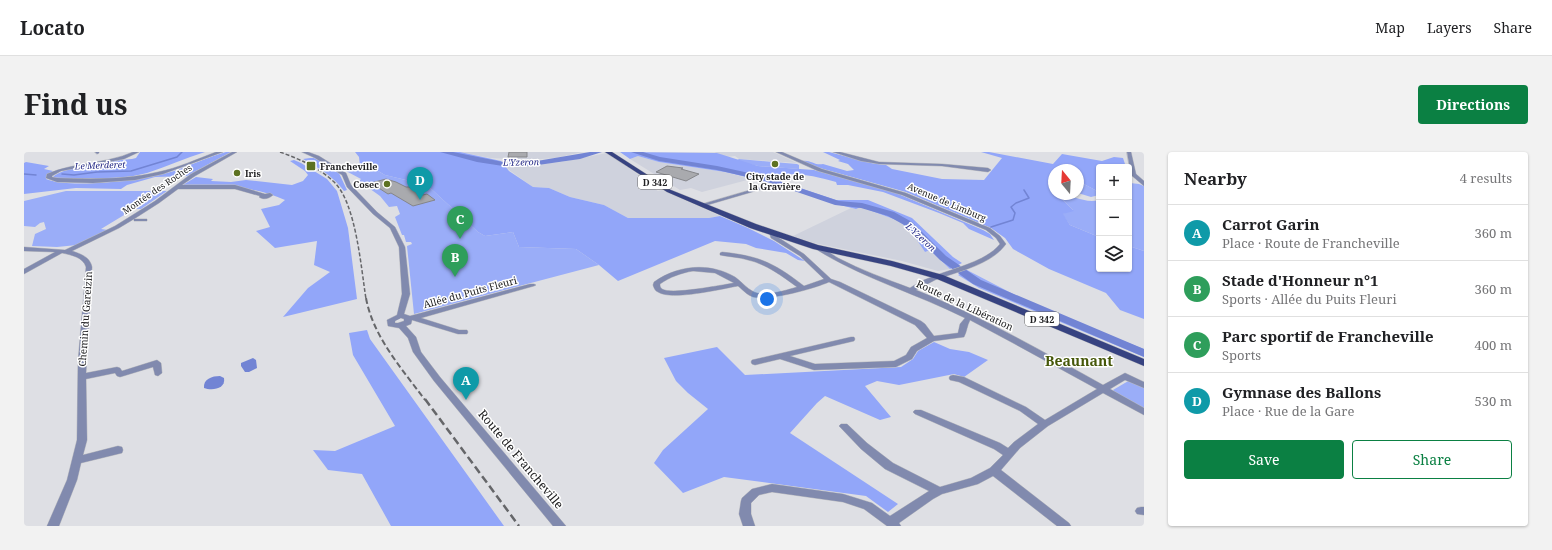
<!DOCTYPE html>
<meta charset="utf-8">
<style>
body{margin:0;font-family:"Noto Serif",serif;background:#f2f2f2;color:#202124}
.controls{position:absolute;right:12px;top:12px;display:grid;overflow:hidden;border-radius:4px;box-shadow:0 1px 3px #0004}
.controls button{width:36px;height:36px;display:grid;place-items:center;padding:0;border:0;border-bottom:1px solid #e0e0e0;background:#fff;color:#202124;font:20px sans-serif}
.compass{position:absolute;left:1024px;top:12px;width:36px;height:36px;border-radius:50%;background:#fff;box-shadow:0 1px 3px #0004;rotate:342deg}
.you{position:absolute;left:743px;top:147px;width:14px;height:14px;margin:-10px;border:3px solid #fff;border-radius:50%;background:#1a73e8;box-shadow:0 0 0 6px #1a73e833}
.badge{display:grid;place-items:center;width:26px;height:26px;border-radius:50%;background:#0b8043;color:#fff;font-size:13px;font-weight:700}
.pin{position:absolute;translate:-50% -33px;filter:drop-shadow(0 1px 2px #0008)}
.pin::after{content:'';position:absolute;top:21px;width:14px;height:12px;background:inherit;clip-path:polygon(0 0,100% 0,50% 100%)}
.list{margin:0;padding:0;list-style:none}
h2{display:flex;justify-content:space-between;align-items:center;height:52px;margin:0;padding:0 16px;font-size:17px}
h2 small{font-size:13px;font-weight:400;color:#757577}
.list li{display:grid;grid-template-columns:26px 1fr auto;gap:12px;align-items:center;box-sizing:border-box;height:56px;padding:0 16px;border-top:1px solid #e0e0e0}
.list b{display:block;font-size:15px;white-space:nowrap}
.list p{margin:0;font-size:13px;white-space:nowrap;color:#757577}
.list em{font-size:13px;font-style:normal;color:#757577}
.actions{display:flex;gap:8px;padding:12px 16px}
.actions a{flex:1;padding:9px 0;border:1px solid #0b8043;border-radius:4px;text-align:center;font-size:14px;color:#0b8043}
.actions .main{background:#0b8043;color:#fff}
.icon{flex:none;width:22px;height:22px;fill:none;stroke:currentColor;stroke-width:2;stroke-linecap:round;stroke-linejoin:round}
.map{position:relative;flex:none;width:1120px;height:374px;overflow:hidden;border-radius:4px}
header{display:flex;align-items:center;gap:24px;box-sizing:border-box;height:56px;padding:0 20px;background:#fff;border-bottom:1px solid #e0e0e0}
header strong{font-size:19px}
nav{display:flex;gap:22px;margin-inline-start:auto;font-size:14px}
.intro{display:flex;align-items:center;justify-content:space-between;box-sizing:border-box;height:96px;padding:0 24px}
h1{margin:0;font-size:28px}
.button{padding:10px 18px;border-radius:4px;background:#0b8043;color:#fff;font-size:14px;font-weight:700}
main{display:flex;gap:24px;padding:0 24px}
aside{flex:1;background:#fff;border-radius:4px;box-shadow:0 1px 3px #0004}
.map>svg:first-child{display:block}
.built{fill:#cfd2dd}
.green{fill:#9aadf8}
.forest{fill:#92a6f9}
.water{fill:#7284d4}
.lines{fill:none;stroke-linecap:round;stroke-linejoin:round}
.stream{stroke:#7284d4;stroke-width:1.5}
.river{fill:#7284d4;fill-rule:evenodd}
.building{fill:#a9aaae;stroke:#85868a}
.minor-casing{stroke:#bcbdc1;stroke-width:1}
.major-casing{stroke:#bcbdc1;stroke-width:1}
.minor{fill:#818aae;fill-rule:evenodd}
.major{fill:#374381;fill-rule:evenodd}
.rail-far2{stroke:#656669;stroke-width:1.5;stroke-dasharray:4 2;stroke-linecap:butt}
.rail-far1{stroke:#656669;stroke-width:2;stroke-dasharray:6 3;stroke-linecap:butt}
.rail{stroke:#656669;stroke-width:2.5;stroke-dasharray:8 4;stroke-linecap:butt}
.poi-dot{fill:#5d7222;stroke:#fff;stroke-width:1.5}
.labels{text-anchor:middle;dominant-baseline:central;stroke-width:3;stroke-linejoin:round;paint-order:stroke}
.far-water-label{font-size:9px;font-style:italic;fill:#242986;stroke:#fff}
.far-poi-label{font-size:9px;font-weight:bold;fill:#212123;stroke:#fff;text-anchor:start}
.shield{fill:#fff;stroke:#646465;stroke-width:1}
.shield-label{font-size:9px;font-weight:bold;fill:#212123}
.far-street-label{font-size:9px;fill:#212123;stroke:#fff}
.street-label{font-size:10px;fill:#212123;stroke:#fff}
.near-street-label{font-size:12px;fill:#212123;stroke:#fff}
.district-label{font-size:14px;font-weight:bold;fill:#46580a;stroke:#fff}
</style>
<header>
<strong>Locato</strong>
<nav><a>Map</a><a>Layers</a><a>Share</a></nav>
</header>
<div class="intro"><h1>Find us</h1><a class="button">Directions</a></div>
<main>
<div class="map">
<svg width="1120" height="374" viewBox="0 0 1120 374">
<rect width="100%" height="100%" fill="#dedfe4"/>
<g class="built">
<path d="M436 0H558L532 6 503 8 466 6Z"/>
<path d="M690 0H749L773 11 715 7 711 4 703 5Z"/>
<path d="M583 1 632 35 629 36 634 39 638 38 696 64 685 66H604L580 53 546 45 525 36 509 35 481 15 537 10Z"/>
<path d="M614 4 635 10 701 20 727 27 678 40 667 36 656 38 606 7Z"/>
<path d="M837 55 875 69 887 79 901 100 905 98 926 117 914 119 878 109 790 91 769 84 827 56 832 57Z"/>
</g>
<g class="green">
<path d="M715 7 773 12 775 13V17L734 14 712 9Z"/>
<path d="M336 14 343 17 349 16 361 23 403 33 454 80 461 84 489 80 495 95 552 97 575 113 390 162 383 94 388 92 387 90H382L380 83H378L371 65 376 62 373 54 365 55 356 44 335 29 337 27 322 19Z"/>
<path d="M1054 29 1075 40V43L1067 45 1054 41Z"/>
<path d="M1106 31 1115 32 1120 34V99L1105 94V32Z"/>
<path d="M42 39H143L117 57H110L77 77 84 78 53 93 33 95 8 94 11 82 22 77 20 70 16 71 11 75 0 74V49Z"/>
<path d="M1033 42C1047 42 1061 52 1075 48V85L1046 73 1038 62 1049 58Z"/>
<path d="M943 118 997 146 1069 177 1120 197V205L955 136 934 123Z"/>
<path d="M1106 228 1120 235V256L1091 241 1089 238Z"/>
</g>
<g class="forest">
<path d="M116 0H181C161 6 142 15 123 21 93 29 61 27 31 26L29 25C37 15 94 8 108 7L112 6Z"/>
<path d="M202 0H207L163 24 131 25 103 33 97 37 52 36 0 42V11L2 10 25 14 20 17 29 19 22 24V27C36 32 55 32 70 31 97 30 124 27 150 19 167 13 184 5 202 0Z"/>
<path d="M331 0H436L477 9 485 19 509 35 525 36 546 45 580 53 604 66H685L696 64 724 76 750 89 781 109 774 108 762 101 732 96 722 92 691 89 594 129 575 113 552 97 495 95 489 80 461 84 454 80 403 33 361 23 349 16 343 17 336 14 335 5Z"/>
<path d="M596 0 693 1 734 14 790 18 872 41 959 78 966 82 970 88 945 77 939 71 915 61 859 40 824 33H813L812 30C787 23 773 20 747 24L752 28 812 48H844L888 66 929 105 938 111 926 117 906 98 901 100 887 79 875 69 837 55 832 57 808 51 751 32 701 20 635 10 614 4 606 7Z"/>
<path d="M799 0H805L847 11 862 13 868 17 918 27 960 28 978 6 957 0H965L1029 12 1038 2 1078 9 1090 5 1099 6 1102 15H1075V40L1054 29V18H1030V42H1033L1050 59 1039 62 1046 73 1075 85V117H1105V94L1120 99V167L1096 158 1082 141 1025 117 989 97 981 86 967 76 882 40 792 15 778 9C786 7 791 14 799 12L823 19 830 18 824 12 814 9 816 8Z"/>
<path d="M286 6H290L314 19 323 38 320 39C309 24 295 16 279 7Z"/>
<path d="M270 8 277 11 303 27 313 39 324 76 333 147 259 165 284 136 306 120 290 113 293 89 251 96 232 79 246 75 237 57 255 53 261 48C225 32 195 34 157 34L172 25 189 27 187 29 207 30 222 28 268 33 279 29 284 23 281 19 266 9Z"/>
<path d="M343 178 346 187 480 374H367L338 322 304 318 289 298 311 299 371 274 329 203 325 181Z"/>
<path d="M910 190 926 197 945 200 964 208 940 225 930 222 875 233 853 229 841 234 867 265 856 268 801 244 793 251 766 281 874 352 864 360 842 344 700 325 659 341 630 311 639 298 684 257 664 241 652 229 640 206 693 195 721 223 877 215 889 207 894 199Z"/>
</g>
<g class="water">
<path d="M229 206 232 208 233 216 225 220H221L217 214V211Z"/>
<path d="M196 224 200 226C202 237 188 239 180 236 179 227 188 224 196 224Z"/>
</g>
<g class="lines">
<g class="stream">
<path d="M0 22 12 23"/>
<path d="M38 22 50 23 73 20 107 19 153 5 158 0"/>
<path d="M967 75 989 68 991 61 987 55 992 51 1005 46 1000 38"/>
</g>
<g class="river">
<path d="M416 0H429L479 10H507L566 0H578L556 7 507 14H479L453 10Z"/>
<path d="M607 0H619L636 5 693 14 743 25 815 49 838 51 870 60 888 70 922 104 957 128 1120 197V205L949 132 916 108 882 74 864 64 837 56 811 53 741 29 693 18 635 9Z"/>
</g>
</g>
<g class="building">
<path d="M485 0H503V5H484Z"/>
<path d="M643 14 659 16 657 17 675 22 662 29 632 20Z"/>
<path d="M362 27 372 30 382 35H385L399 43 403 42 411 48 389 54 367 41 364 42 347 31Z"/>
</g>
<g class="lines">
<defs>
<g id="minor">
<path d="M71 0H75V1L73 2Z"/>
<path d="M109 0H115L100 7 37 19 28 24V25L33 26C67 27 101 28 134 20 154 16 173 7 192 0H199L139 22 111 28 69 31 33 30 22 26 23 22C50 10 82 12 109 0Z"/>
<path d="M208 0H213L171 24 158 33H211L241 42 246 41 249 43C245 47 239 48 235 45L236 44 211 37H154L135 51 110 67H123V69H110V67L95 76 48 99C57 102 66 105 68 115L62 221 93 215 96 216 98 219 133 208 137 211 138 221 134 224 131 223 129 215 96 225 93 224 91 221 62 227 63 288 59 303 94 294 98 295 99 298 98 301 57 311 53 328 35 374H23L43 328 53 288 54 210 62 115C59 105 47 103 38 101L0 122V117L31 100 0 99V95L41 98 91 74 131 49 167 22Z"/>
<path d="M278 0H284L295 4 322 21 327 33 353 60 371 75 381 95 386 142 380 162 386 164 506 132H510L512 133 510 134 397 166 435 178H443L444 180 443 182H434L388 168 387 172 382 174 392 185 397 200 416 225 542 374H529L410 229 389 200 384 186 375 176 364 174 363 168 373 163 378 142 375 95 366 76 349 62 323 35 318 23 291 6ZM377 166 380 167V169L374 171H371V169Z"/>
<path d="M752 0H758L798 17 882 41 966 76 976 84 982 92C967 113 935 119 911 128 905 131 898 135 892 138 957 164 1018 199 1079 233L1101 221 1120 230V236L1101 228 1086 237 1120 256V263L1079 241 1024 274 996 296 977 318 1045 371 1047 374H1033L969 324 954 332 918 342 909 347 875 371 877 374H863L840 357 819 350 748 340 735 343 727 351V362L731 374H719L715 362 717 349 718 346 728 337 748 332 819 342 848 351 866 364 905 339 861 317 837 297 817 276 815 274 817 272H823L843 291 869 311 916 335 947 326 966 316 979 303 970 297 891 262 889 260 891 258H897L976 291 984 296 990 290 1014 272 996 259 935 230 926 228 925 226 926 224 929 223 940 225 1002 255 1021 268 1073 237 989 191 946 168C943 174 943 179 940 185L910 189 893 199 888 207 872 215 790 218 756 207 731 213 728 212 727 210 728 208 827 185H830L831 187 830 189 766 204 791 212 870 209 882 203 887 195 903 186 891 173 805 130C789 137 745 149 729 145 723 143 719 138 714 134 697 137 647 149 634 140 631 139 630 136 629 133L630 130C654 113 685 110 711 125 718 130 725 139 733 141 743 144 763 138 773 135 758 124 742 112 724 108 715 105 705 105 696 103V101L698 100C736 104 750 111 780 134L800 127 776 104 747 86 745 80 748 78 751 80 752 84 780 102 807 127 816 130 897 169 901 172 910 184 934 181 936 172 941 166C891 141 837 126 790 96V94C798 93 807 102 814 106 837 118 862 127 886 136 892 132 899 128 905 126 926 117 962 110 976 92L972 86 962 78 878 43 794 19ZM669 119 691 121 710 131C697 133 647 143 638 137 636 135 636 134 636 132 646 125 657 121 669 119Z"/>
<path d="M809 0H816L855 10 918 12 964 16 967 18 964 20 918 14 855 12 837 9Z"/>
<path d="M1103 0H1107L1112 22 1120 29V34L1107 23Z"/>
<path d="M747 32 752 33 680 54 675 53Z"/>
<path d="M1117 355H1120V363L1113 362 1111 359 1113 356Z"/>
</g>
<path id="major" d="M581 0H588L647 38 732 72 794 93 868 109 919 123 1120 207V214L913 127 867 114 789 97 726 76 643 40Z"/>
</defs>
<use href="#minor" class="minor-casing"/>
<use href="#major" class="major-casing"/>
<use href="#minor" class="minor"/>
<use href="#major" class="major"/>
<path class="rail-far2" d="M256 0C275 7 294 15 309 29 332 49 337 116 342 147"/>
<path class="rail-far1" d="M342 146C349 185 379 218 401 248"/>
<path class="rail" d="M401 247 495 374"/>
</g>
<g class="poi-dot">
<circle cx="751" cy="12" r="4"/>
<rect x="282" y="9" width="10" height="10" rx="2"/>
<circle cx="213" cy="21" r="4"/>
<circle cx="363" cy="32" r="4"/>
</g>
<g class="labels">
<g class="far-water-label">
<text transform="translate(497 10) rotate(-1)">L'Yzeron</text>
<text transform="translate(76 13) rotate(-2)">Le Merderet</text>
<text transform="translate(897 85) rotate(43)">L'Yzeron</text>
</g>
<g class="far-poi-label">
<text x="296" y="14">Francheville</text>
<text x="221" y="21">Iris</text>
<text x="751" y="24" text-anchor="middle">City stade de<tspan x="751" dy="10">la Gravière</tspan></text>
<text x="355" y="32" text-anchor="end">Cosec</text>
</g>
<g class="shield">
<rect x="614" y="23" width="34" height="14" rx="3"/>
<rect x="1001" y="160" width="34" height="14" rx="3"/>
</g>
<g class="shield-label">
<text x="631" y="30">D 342</text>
<text x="1018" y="167">D 342</text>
</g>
<g class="far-street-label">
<text transform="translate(133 37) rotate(-34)">Montée des Roches</text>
<text transform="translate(923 50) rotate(23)">Avenue de Limburg</text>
</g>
<g class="street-label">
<text transform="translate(446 140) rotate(-15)">Allée du Puits Fleuri</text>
<text transform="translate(941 153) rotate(25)">Route de la Libération</text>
<text transform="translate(61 167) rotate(-86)">Chemin du Gareizin</text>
</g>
<g class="near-street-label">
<text transform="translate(497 307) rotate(50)">Route de Francheville</text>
</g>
<g class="district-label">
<text x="1055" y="208">Beaunant</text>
</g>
</g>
</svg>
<div class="controls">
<button>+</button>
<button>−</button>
<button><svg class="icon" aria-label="layers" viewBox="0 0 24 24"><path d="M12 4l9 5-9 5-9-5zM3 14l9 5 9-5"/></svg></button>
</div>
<svg class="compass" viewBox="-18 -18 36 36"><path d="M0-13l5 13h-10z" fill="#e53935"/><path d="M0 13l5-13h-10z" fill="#757577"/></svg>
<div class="you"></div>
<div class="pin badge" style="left:442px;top:248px;background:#0f9aa8">A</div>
<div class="pin badge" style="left:431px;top:125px;background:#2e9e5b">B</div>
<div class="pin badge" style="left:436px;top:87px;background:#2e9e5b">C</div>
<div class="pin badge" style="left:396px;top:48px;background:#0f9aa8">D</div>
</div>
<aside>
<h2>Nearby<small>4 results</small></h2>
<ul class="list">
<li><span class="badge" style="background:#0f9aa8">A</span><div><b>Carrot Garin</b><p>Place · Route de Francheville</p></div><em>360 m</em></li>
<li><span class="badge" style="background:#2e9e5b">B</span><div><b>Stade d'Honneur n°1</b><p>Sports · Allée du Puits Fleuri</p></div><em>360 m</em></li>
<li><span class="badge" style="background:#2e9e5b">C</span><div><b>Parc sportif de Francheville</b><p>Sports</p></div><em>400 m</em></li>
<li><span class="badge" style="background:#0f9aa8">D</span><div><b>Gymnase des Ballons</b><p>Place · Rue de la Gare</p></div><em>530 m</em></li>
</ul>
<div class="actions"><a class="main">Save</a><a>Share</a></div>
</aside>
</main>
